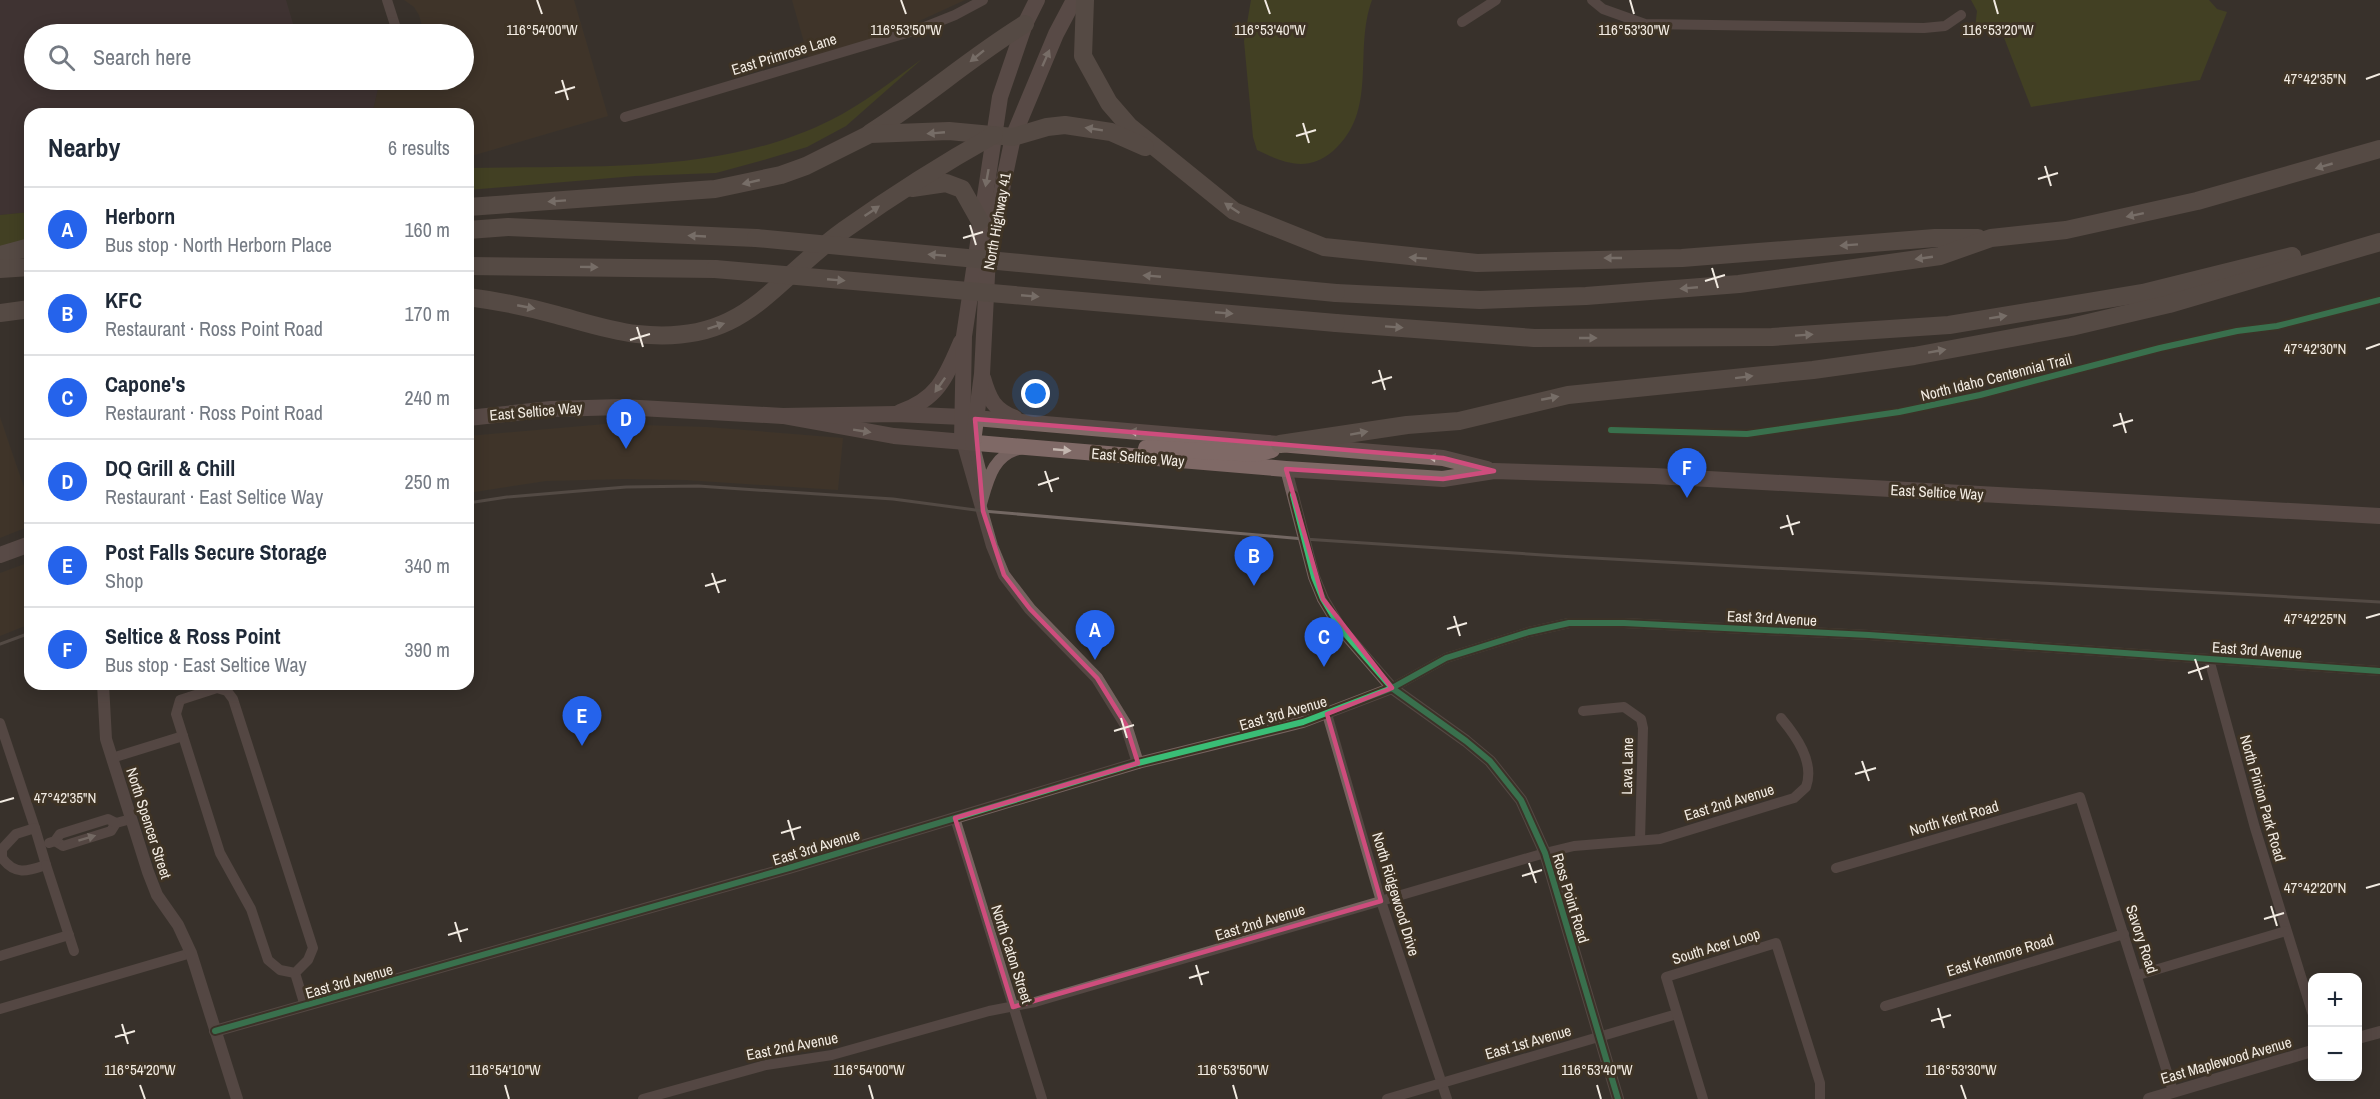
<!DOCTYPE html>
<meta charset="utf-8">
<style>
body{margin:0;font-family:"Archivo Narrow",sans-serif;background:#f6f6f7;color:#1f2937}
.controls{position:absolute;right:18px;bottom:18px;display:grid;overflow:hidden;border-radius:12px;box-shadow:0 3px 15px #0003}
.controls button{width:54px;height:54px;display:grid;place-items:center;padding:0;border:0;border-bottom:2px solid #e0e1e3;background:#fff;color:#1f2937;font:30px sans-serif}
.you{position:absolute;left:1036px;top:394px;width:21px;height:21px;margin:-15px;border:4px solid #fff;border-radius:50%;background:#1a73e8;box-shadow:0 0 0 9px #1a73e833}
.badge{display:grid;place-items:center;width:39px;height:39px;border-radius:50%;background:#2563eb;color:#fff;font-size:20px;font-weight:700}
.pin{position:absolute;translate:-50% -50px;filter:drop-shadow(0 2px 3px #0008)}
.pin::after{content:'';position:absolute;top:32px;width:21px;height:18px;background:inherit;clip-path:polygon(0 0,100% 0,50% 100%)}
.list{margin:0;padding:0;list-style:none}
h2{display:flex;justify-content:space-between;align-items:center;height:78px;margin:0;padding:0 24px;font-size:26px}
h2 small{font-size:20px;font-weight:400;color:#747a83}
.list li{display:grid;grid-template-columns:39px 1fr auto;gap:18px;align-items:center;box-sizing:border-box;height:84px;padding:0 24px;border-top:2px solid #e0e1e3}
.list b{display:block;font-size:22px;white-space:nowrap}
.list p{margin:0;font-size:20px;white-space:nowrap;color:#747a83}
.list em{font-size:20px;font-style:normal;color:#747a83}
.icon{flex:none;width:33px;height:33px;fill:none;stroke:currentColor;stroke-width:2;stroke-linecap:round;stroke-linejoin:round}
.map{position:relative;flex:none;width:2380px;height:1099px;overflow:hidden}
.search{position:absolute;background:#fff;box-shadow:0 3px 15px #0003;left:24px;top:24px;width:450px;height:66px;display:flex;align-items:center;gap:15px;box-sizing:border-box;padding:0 21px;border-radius:33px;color:#747a83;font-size:22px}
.panel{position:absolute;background:#fff;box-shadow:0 3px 15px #0003;left:24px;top:108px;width:450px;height:582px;border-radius:18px}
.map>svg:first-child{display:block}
.built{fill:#473927}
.medical{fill:#48363b}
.green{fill:#4e521a}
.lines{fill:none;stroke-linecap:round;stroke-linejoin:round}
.minor{stroke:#75625f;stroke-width:10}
.tertiary{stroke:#75625f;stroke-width:12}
.primary{stroke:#7f6966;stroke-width:16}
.motorway{stroke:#796862;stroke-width:18}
.rail{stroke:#736863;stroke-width:3}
.motorway-bridge{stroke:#796862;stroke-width:18}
.cycleway-casing{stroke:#3e3325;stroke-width:10}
.cycleway{stroke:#3abd76;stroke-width:6}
.oneway{fill:#c2b7af}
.oneway2{fill:#c4b7b0}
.oneway3{fill:#baada7}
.marked{fill:none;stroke:#ce4d7d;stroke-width:4.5;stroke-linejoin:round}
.ticks{fill:none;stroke:#f2ebe2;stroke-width:2}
.labels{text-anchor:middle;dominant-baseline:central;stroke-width:6;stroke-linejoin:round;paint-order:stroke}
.street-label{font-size:15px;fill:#f2ebe2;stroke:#3e3325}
.ticks-label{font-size:15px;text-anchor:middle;fill:#f2ebe2;stroke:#3e3325;stroke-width:6;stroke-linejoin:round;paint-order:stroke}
</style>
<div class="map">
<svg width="2380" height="1099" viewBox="0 0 2380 1099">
<rect width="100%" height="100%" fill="#38322b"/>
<g class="built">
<path d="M404 0H574L608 116 468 157V114H372L380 80H464V34H419L422 26 419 15 414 7Z"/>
<path d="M792 0H965L891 34 809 60Z"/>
<path d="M0 417 30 505V526L0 538Z"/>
<path d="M605 424 707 427 843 438 838 490 685 480 626 479 546 481 468 493V436Z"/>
<path d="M30 562V624L0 636V573Z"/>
</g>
<path class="medical" d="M0 0H286L296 34H34V80H380L372 114H30V212L0 215Z"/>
<g class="green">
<path d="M1251 0H1372C1353 51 1379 111 1333 151 1307 173 1284 163 1257 150L1253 137 1244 41Z"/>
<path d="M1971 0H2209L2217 9 2227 12 2200 80 2031 107 2001 30 1975 29 1977 11Z"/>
<path d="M922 59 846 126 807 147 760 161 716 173 635 176 468 190V168C589 165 719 176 831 120 863 104 892 81 922 59Z"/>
<path d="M30 212V246L0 252V215Z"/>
</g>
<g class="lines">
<g class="minor">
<path d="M387 0 395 25"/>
<path d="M1592 0 1603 9 1645 24 1924 28 1945 26 1961 15"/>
<path d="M1462 22 1496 0"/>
<path d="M625 117 920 29 955 15 983 0"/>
<path d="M2209 659 2255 828 2312 1012"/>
<path d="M1392 688 1446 658 1529 632 1569 623H1624L1869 635 2380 671"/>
<path d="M1583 711 1624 707 1641 719 1643 728 1640 840"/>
<path d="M1327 714 1381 901 1447 1099"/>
<path d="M0 723 35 828"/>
<path d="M112 758 183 736"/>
<path d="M955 818 1042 1099"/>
<path d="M35 828 46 865C28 871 15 876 2 858V849L16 834Z"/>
<path d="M55 841 63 846 111 831 116 823 131 819"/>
<path d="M49 843 55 841 60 834 108 819 116 823"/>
<path d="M46 865 74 951"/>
<path d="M1836 868 2080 797 2173 1091"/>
<path d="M0 956 69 935"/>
<path d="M295 973 280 970 268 960 251 909 220 853 176 714 180 700 217 688 227 691 233 699 313 948 308 960 295 973 305 1006"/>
<path d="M2138 975 2286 931"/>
<path d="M1885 1006 2124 934"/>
<path d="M0 1009 191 953"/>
<path d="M643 1099 766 1065 832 1055 989 1011 1035 1002 1545 853 1574 846 1660 839 1794 798 1806 787C1815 762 1796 736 1781 718"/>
<path d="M1387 1099 1677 1014"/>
<path d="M1703 1099 1666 977 1776 943 1820 1083V1099"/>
</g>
<g class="tertiary">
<path d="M962 441 992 546 1004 575 1030 609 1097 678 1126 725 1138 763"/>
<path d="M973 442 980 470 981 493"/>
<path d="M1286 469 1314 577 1323 599 1341 629 1392 688 1466 741 1490 761 1521 800 1545 853 1618 1099"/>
<path d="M981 504C988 479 993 454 1022 448"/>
<path d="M103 684 106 739 148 872 157 895 178 925 191 953 237 1099"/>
<path d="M215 1031 789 868 1138 763 1303 722 1392 688"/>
<path d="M2358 1038 2380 1032"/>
<path d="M2149 1099 2312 1051"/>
</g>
<g class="primary">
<path d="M983 378C989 399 994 410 1015 418"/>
<path d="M900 412C938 399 946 377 961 342"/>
<path d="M783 416 894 436 1286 469 1443 479 1494 471 1654 476 2380 516"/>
<path d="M468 418 551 409 622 407 783 416 896 414 963 417 1443 458 1487 469"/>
<path d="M962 441 964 336 1000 97 1025 24 1037 0"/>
<path d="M973 442 982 374 988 256 1013 137 1056 34 1074 0"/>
<path d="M1146 448 1257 454 1272 450"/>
<path d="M0 555 30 544"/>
</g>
<g class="motorway">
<path d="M1085 0 1083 56 1109 103 1129 126 1234 211 1324 247 1477 263 1682 258 1935 238H1978"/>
<path d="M870 133C924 99 971 57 1025 24"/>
<path d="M912 188 946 183 962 189 980 221"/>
<path d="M468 207 715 189 781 175 806 166 870 134 949 131 1013 137 1047 127 1065 125 1111 132 1145 147"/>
<path d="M468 230 508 227 756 238"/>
<path d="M0 255 30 247"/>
<path d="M468 266 715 269"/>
<path d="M0 269 30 267"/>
<path d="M1336 293 1480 300 1586 296 1739 284 1940 256 1991 238 2066 230 2197 201 2380 149"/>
<path d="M468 297C498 301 528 307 557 315 583 322 610 331 637 334 745 346 769 284 844 230 892 196 942 164 994 135"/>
<path d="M0 313 30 309"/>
<path d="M1336 323 1534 338 1772 337 1949 325 2143 293 2292 256"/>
<path d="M1280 444 1407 425 1459 421 1568 395 1813 370 1914 356 2071 327 2169 304 2380 242"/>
</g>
<g class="rail">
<path d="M468 503 507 497 626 487 698 486 893 499 983 511 1304 539 1558 556 2380 602"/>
<path d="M0 644 30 633"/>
</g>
<g class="motorway-bridge">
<path d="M756 238 1336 293"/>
<path d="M715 269 1336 323"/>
</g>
<defs>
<g id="cycleway">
<path d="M1611 430 1747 434 1899 412 1980 395 2160 348 2237 331 2277 326 2380 300"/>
<path d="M1293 495 1314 577 1323 599 1341 629 1392 688 1466 741 1490 761 1521 800 1545 853 1618 1099"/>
<path d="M215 1031 789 868 1138 763 1303 722 1392 688 1446 658 1529 632 1569 623H1624L1869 635 2380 671"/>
</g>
</defs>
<use href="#cycleway" class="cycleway-casing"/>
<use href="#cycleway" class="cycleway"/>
</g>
<defs><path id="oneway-solid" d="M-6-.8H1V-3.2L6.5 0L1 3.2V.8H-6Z" transform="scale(1.5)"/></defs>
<g class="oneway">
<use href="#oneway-solid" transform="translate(977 56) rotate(141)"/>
<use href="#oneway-solid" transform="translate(1094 129) rotate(-171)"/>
<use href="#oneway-solid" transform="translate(936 133) rotate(175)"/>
<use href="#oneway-solid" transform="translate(2324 166) rotate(164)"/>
<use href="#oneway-solid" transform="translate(751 182) rotate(167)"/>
<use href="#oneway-solid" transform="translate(557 201) rotate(176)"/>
<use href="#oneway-solid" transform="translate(1232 208) rotate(-146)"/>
<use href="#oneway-solid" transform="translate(872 211) rotate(-34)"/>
<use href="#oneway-solid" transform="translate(2135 215) rotate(168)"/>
<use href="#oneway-solid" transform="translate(697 236) rotate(-177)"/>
<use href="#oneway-solid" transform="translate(1849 245) rotate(176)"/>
<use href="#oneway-solid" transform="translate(937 255) rotate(-175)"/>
<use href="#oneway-solid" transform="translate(1418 258) rotate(-176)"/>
<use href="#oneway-solid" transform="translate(1613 258) rotate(180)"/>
<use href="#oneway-solid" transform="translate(1924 258) rotate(172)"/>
<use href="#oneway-solid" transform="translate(589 267) rotate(1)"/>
<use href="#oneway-solid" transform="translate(1152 276) rotate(-175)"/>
<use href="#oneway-solid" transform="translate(836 280) rotate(5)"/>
<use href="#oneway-solid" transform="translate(1689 288) rotate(175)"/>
<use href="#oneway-solid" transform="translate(1030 296) rotate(5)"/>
<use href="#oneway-solid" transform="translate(526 307) rotate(11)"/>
<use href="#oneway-solid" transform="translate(1224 313) rotate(5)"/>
<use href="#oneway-solid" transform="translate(1998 317) rotate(-9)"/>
<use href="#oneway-solid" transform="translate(716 326) rotate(-18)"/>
<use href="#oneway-solid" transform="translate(1394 327) rotate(4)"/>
<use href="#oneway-solid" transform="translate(1804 335) rotate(-4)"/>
<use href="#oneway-solid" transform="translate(1588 338)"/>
<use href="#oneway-solid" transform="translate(1937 351) rotate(-10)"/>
<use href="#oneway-solid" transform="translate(1744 377) rotate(-7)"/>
<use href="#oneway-solid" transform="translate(1550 398) rotate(-11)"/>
<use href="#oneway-solid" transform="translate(1359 433) rotate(-10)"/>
</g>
<g class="oneway2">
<use href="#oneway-solid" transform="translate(1046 58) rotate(-66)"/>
<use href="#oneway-solid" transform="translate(987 178) rotate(100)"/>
<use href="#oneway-solid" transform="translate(940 385) rotate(125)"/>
<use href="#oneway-solid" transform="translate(862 431) rotate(9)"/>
<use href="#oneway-solid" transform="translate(1138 432) rotate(-175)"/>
<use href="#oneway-solid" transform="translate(1062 450) rotate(5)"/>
<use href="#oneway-solid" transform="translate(1437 458) rotate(-174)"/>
</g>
<use class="oneway3" href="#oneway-solid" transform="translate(87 838) rotate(-17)"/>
<path d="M0 0H2380V1099H0ZM975 419 1443 458 1494 471 1443 479 1286 469 1323 599 1392 688 1327 714 1381 901 1013 1007 955 818 1138 763 1126 725 1097 678 1030 609 1004 575 983 511Z" fill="#38322b" fill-opacity=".55" fill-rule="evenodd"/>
<path class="marked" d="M975 419 1443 458 1494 471 1443 479 1286 469 1323 599 1392 688 1327 714 1381 901 1013 1007 955 818 1138 763 1126 725 1097 678 1030 609 1004 575 983 511Z"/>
<path class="ticks" d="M537 0 542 14M901 0 906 14M1265 0 1270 14M1630 0 1634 14M1994 0 1998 14M2366 79 2380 74M562 80 568 100M555 93 575 87M1303 123 1309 143M1296 136 1316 130M2045 166 2051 186M2038 179 2058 173M970 225 976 245M963 238 983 232M1712 268 1718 288M1705 281 1725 275M637 327 643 347M630 340 650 334M2366 349 2380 344M1379 370 1385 390M1372 383 1392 377M2120 413 2126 433M2113 426 2133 420M1045 471 1052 492M1038 485 1059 478M1787 515 1793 535M1780 528 1800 522M712 573 719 593M705 586 726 580M1454 616 1460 636M2366 618 2380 614M1447 629 1467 623M2195 659 2202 680M2188 673 2209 666M1121 718 1127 738M1114 731 1134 725M1862 761 1869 781M1855 774 1876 768M0 802 14 798M788 820 794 840M781 833 801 827M1529 863 1536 883M1522 876 1542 870M2366 888 2380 884M2271 906 2277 926M2264 919 2284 913M455 922 461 942M448 935 468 929M1196 965 1202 985M1189 978 1209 972M1938 1008 1944 1028M1931 1021 1951 1015M122 1024 128 1044M115 1037 135 1031M140 1085 145 1099M505 1085 509 1099M869 1085 873 1099M1233 1085 1237 1099M1597 1085 1601 1099M1961 1085 1966 1099"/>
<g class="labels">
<g class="street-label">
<text transform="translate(784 54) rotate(-17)">East Primrose Lane</text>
<text transform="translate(997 221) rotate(-80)">North Highway 41</text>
<text transform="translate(1996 377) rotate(-14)">North Idaho Centennial Trail</text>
<text transform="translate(536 411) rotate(-5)">East Seltice Way</text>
<text transform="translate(1138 457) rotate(5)">East Seltice Way</text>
<text transform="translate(1937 492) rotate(3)">East Seltice Way</text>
<text transform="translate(1772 618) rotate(3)">East 3rd Avenue</text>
<text transform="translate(2257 650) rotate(4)">East 3rd Avenue</text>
<text transform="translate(1283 713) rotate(-16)">East 3rd Avenue</text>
<text transform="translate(1627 766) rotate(-89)">Lava Lane</text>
<text transform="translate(2263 798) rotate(74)">North Pinion Park Road</text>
<text transform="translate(1729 802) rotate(-17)">East 2nd Avenue</text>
<text transform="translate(1954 818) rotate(-16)">North Kent Road</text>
<text transform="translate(149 823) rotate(72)">North Spencer Street</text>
<text transform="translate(816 847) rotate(-17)">East 3rd Avenue</text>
<text transform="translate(1396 894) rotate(73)">North Ridgewood Drive</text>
<text transform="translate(1571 898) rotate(73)">Ross Point Road</text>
<text transform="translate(1260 922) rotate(-17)">East 2nd Avenue</text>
<text transform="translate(2142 939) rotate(72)">Savory Road</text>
<text transform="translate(1716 946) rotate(-17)">South Acer Loop</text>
<text transform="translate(1012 954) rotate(72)">North Caton Street</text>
<text transform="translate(2000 955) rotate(-17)">East Kenmore Road</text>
<text transform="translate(349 981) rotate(-16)">East 3rd Avenue</text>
<text transform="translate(1528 1042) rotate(-16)">East 1st Avenue</text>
<text transform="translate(792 1046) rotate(-11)">East 2nd Avenue</text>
<text transform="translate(2226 1060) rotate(-16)">East Maplewood Avenue</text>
</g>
</g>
<g class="ticks-label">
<text x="542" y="35">116°54'00"W</text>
<text x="906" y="35">116°53'50"W</text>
<text x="1270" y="35">116°53'40"W</text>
<text x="1634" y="35">116°53'30"W</text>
<text x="1998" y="35">116°53'20"W</text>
<text x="2315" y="84">47°42'35"N</text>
<text x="2315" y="354">47°42'30"N</text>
<text x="2315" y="624">47°42'25"N</text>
<text x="65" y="803">47°42'35"N</text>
<text x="2315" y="893">47°42'20"N</text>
<text x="140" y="1075">116°54'20"W</text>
<text x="505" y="1075">116°54'10"W</text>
<text x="869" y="1075">116°54'00"W</text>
<text x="1233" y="1075">116°53'50"W</text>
<text x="1597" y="1075">116°53'40"W</text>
<text x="1961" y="1075">116°53'30"W</text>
</g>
</svg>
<div class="controls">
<button>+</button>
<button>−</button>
</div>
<div class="you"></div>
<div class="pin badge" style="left:1095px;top:660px">A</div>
<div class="pin badge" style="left:1254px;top:586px">B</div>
<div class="pin badge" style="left:1324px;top:667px">C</div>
<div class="pin badge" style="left:626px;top:449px">D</div>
<div class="pin badge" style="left:582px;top:746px">E</div>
<div class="pin badge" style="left:1687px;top:498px">F</div>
<div class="search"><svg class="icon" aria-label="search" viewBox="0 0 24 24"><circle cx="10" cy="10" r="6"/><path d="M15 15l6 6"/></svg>Search here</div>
<section class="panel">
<h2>Nearby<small>6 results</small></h2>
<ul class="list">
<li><span class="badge">A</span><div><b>Herborn</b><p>Bus stop · North Herborn Place</p></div><em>160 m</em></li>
<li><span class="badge">B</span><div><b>KFC</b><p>Restaurant · Ross Point Road</p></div><em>170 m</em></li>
<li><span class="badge">C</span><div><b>Capone's</b><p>Restaurant · Ross Point Road</p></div><em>240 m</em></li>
<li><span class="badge">D</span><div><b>DQ Grill &amp; Chill</b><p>Restaurant · East Seltice Way</p></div><em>250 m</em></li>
<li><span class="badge">E</span><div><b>Post Falls Secure Storage</b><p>Shop</p></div><em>340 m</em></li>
<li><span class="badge">F</span><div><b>Seltice &amp; Ross Point</b><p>Bus stop · East Seltice Way</p></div><em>390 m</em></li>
</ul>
</section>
</div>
